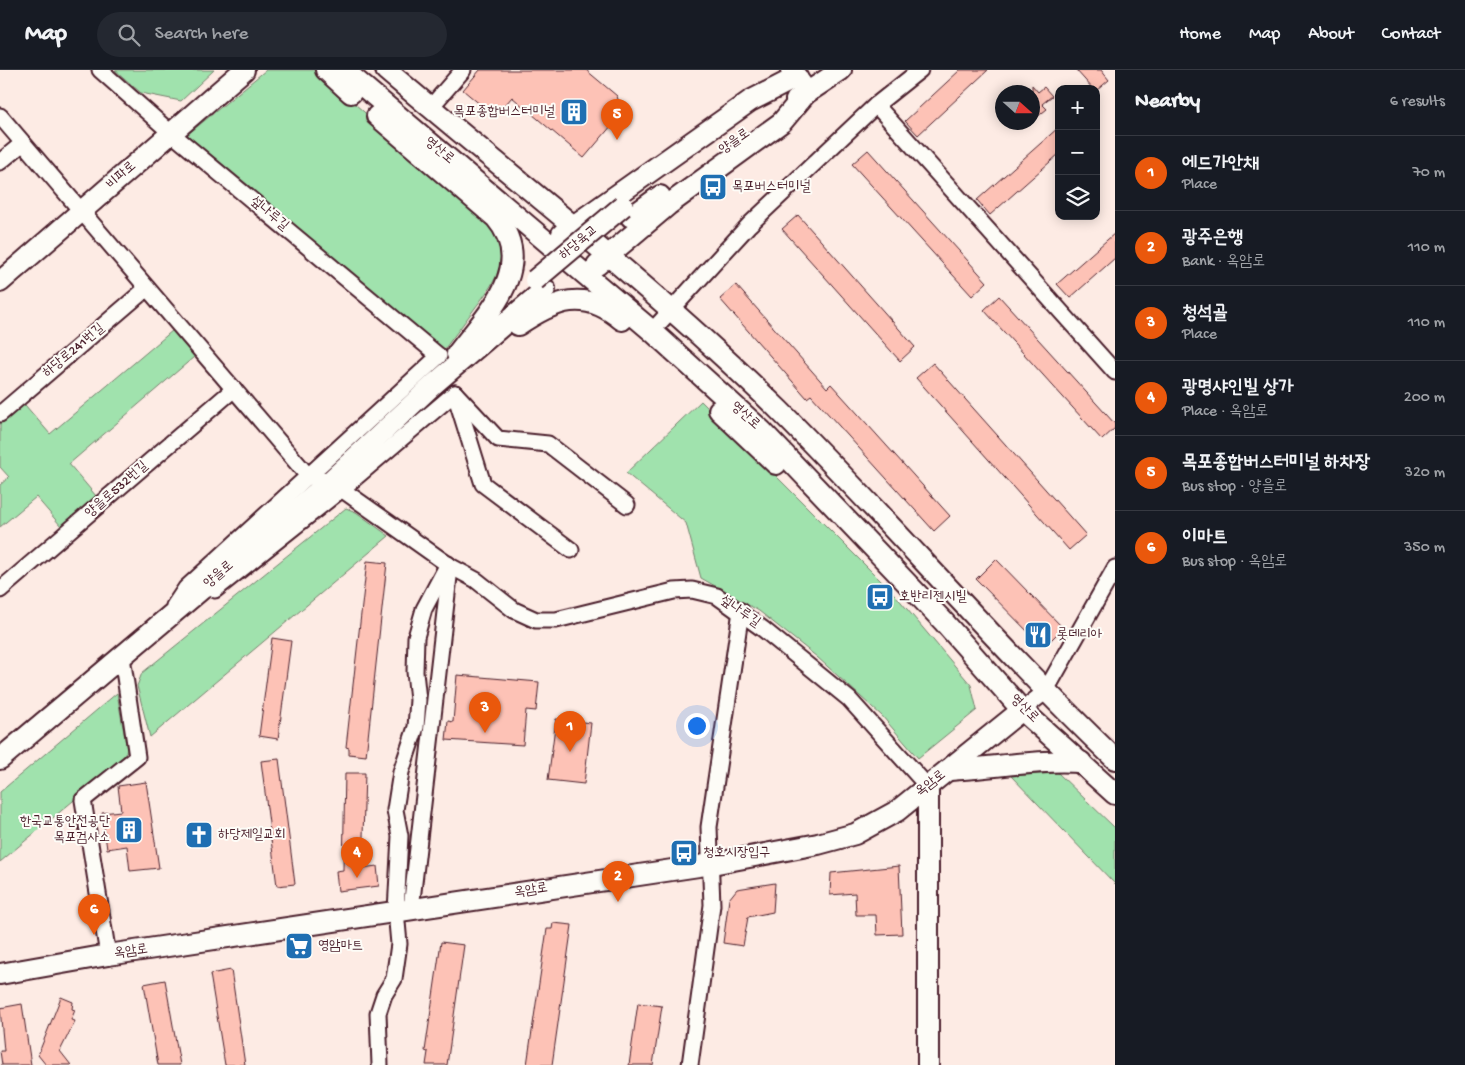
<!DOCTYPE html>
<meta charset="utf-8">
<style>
body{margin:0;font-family:"Gochi Hand","Poor Story",sans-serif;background:#242831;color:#f1f3f6}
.controls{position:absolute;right:15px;top:15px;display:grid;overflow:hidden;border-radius:10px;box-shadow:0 2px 12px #0003}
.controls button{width:45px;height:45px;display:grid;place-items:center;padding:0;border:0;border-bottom:1px solid #363941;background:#171b24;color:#f1f3f6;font:25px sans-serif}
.compass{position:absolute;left:995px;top:15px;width:45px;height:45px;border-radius:50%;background:#171b24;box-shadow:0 2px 12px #0003;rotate:111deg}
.you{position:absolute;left:696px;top:655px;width:18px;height:18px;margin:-12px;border:4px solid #fff;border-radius:50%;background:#1a73e8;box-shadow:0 0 0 8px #1a73e833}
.badge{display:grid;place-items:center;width:32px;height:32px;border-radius:50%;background:#ea580c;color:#fff;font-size:16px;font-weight:700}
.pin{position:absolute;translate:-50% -41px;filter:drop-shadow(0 1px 2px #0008)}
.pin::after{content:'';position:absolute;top:26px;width:18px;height:15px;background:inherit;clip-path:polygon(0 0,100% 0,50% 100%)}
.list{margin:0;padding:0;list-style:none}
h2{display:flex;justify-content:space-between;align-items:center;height:65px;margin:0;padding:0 20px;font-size:21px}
h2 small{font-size:16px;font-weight:400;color:#9ea1a6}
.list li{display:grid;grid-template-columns:32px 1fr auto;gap:15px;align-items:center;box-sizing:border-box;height:75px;padding:0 20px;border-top:1px solid #363941}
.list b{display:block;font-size:19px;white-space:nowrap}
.list p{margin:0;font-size:16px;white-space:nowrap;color:#9ea1a6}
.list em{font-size:16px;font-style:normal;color:#9ea1a6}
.icon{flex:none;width:28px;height:28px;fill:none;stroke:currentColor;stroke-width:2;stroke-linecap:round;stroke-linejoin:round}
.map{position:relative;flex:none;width:1115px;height:995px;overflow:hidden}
header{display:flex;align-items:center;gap:30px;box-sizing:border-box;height:70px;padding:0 25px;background:#171b24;border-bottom:1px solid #363941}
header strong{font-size:24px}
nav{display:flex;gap:28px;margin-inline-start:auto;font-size:18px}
.search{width:350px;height:45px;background:#242831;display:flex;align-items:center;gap:12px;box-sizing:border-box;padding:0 18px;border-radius:28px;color:#9ea1a6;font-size:19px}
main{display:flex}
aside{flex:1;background:#171b24}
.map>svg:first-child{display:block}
.green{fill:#a0e2ad;stroke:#75806c}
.building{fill:#fdc2b6;stroke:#4a1f2b}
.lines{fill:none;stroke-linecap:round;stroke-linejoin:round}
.street-casing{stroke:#4a1f2b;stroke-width:19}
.secondary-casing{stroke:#4a1f2b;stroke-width:24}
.street{stroke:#fdfcf7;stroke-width:15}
.secondary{stroke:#fdfcf7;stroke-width:20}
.secondary-bridge-casing{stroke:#4a1f2b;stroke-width:24;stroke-linecap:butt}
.secondary-bridge{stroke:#fdfcf7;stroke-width:20}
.labels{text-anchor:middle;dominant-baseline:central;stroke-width:4;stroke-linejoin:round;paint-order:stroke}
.poi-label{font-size:14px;fill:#4a1f2b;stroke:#fdfcf7;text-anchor:start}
.street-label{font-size:14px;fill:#4a1f2b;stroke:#fdfcf7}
</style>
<header>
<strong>Map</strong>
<div class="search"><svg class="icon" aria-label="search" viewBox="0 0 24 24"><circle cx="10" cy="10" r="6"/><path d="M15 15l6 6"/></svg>Search here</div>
<nav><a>Home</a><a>Map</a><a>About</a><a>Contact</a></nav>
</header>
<main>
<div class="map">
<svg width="1115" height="995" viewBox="0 0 1115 995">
<rect width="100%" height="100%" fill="#fdebe4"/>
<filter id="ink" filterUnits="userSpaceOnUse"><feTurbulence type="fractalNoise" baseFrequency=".02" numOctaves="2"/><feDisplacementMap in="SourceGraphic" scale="10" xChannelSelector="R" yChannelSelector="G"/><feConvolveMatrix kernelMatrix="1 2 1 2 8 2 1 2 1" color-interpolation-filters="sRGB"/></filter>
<g filter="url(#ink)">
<g class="green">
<path d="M115 0H214L181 31 141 23Z"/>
<path d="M266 0H316L489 151C513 187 498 208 475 238 464 252 454 267 443 281L187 65Z"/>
<path d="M179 255 201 281 69 394 102 433 67 463 36 427 0 457V415L9 407 0 397V344L19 328 50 364Z"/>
<path d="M701 331 896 526 971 615 977 640 918 688 882 646 817 587 759 541 701 508 686 453 626 403Z"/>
<path d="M346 438 356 442 389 466 150 667 137 616 142 603Z"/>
<path d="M117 623 127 680 122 690 0 792V722Z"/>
<path d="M1058 703 1115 758V814L1011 706Z"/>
</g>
<g class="building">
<path d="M480 0H586L617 26 620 36 618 48 584 88 512 27 495 47 463 20Z"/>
<path d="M960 0H988L918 65 905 51Z"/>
<path d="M1076 0H1101L1109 10 1096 21V19H1093Z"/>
<path d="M1032 15 1038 22 1044 17 1052 26 1042 34 1047 39 1032 51Z"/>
<path d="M1059 57V84L990 145 977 130Z"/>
<path d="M868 80 987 212 972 226 852 94Z"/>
<path d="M798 145 915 277 900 291 782 159Z"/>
<path d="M1115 163V188L1070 228 1057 214Z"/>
<path d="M736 215 827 318 831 314 950 446 934 461 811 325 807 328 720 229Z"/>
<path d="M999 226 1115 354V358L1102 370 984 240Z"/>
<path d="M933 293 1086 465 1069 480 916 308Z"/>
<path d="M996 489 1063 558 1047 574 1039 573 976 509Z"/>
<path d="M367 491 387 493 366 686 349 684V678L346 677Z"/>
<path d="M272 568 291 571 278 669 259 666Z"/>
<path d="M457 605 539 612 536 641 526 640 523 675 446 670 448 651 453 652Z"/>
<path d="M556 649 591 653 584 714 548 710Z"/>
<path d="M279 689 295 814 277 816 261 691Z"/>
<path d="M345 703H365L362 798 377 796 379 816 338 821 336 801 343 800Z"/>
<path d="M146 712 159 798 130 801 127 776 107 779 102 743 121 741 118 716Z"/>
<path d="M899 796 902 864 877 865 876 845H856L855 823 830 825 831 803Z"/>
<path d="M775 813 773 842 748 847 743 876 723 873 729 829 737 819Z"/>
<path d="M553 853 572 855 552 995H527L547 859H552Z"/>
<path d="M441 872 464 875 447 995H426L428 982 425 981Z"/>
<path d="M231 900 245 995H225L210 904Z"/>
<path d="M165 910 180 995H158L144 914Z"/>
<path d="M61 927 73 932 72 939 75 940 71 950 75 951 60 981 71 995H46L38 985Z"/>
<path d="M638 933 662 936 653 995H629Z"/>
<path d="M22 934 31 995H2L0 981H4L0 938Z"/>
</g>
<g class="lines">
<defs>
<g id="street">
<path d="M100 0 171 63 439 286 186 518 174 536"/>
<path d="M876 35 1115 302"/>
<path d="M430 38 463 0"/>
<path d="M0 46 309 407 330 411 450 496 476 510 514 540 536 550H556L674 521 692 520 717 526 763 559 849 629 928 717"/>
<path d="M0 92 23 73"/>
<path d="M652 261 749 155 876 35 920 0"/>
<path d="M455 323 498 369 548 374 627 435"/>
<path d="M456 327 483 414 571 480"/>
<path d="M0 344 147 218"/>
<path d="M0 520 234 319"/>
<path d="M215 520 342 419 455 323"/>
<path d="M1022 640 1045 622 1115 498"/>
<path d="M411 839 450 498"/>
<path d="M108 885 83 730 137 687 122 587"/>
<path d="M380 995 378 943 384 925 394 909 399 874 396 841 400 766 395 740 401 702 416 657 418 630 415 602 416 567 424 539 448 494"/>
<path d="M690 995 712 835 709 757 741 541"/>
</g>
<g id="secondary">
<path d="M326 0 351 23"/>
<path d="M344 0 652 261 762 361 944 552 1022 640 1115 724"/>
<path d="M386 0C518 112 656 219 779 340 893 454 998 577 1115 689"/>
<path d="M796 30 841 0"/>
<path d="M377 46 496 148C538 197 486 245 457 284"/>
<path d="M631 147 660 126"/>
<path d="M562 164 750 31 797 7"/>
<path d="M597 195 668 135 782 52 807 22 791 0"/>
<path d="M0 212 244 0"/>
<path d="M518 255C555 230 585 218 622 250"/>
<path d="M719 340 776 394"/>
<path d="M0 689 330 411 433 315 545 219"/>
<path d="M949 700C993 698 1037 689 1081 692"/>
<path d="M928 717V995"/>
<path d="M0 904 108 885 712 794 818 774 855 764 897 741 1022 640"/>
</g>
</defs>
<use href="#street" class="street-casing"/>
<use href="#secondary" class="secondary-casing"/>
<use href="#street" class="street"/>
<use href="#secondary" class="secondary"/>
<defs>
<path id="secondary-bridge" d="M535 210 623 136"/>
</defs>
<use href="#secondary-bridge" class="secondary-bridge-casing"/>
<use href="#secondary-bridge" class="secondary-bridge"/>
</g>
</g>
<defs>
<symbol id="building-square" viewBox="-11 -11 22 22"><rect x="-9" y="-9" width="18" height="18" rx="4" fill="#1f6fb2" stroke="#fdfcf7"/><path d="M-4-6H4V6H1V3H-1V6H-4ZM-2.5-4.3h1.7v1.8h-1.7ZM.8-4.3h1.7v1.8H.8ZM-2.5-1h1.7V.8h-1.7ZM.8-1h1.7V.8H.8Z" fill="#fff"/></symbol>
<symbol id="bus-square" viewBox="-11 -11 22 22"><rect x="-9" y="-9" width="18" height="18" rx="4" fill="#1f6fb2" stroke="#fdfcf7"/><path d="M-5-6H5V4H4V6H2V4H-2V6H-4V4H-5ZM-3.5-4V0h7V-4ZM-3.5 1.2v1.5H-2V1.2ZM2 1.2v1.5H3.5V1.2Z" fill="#fff"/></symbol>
<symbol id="restaurant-square" viewBox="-11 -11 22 22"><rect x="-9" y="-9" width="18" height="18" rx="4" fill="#1f6fb2" stroke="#fdfcf7"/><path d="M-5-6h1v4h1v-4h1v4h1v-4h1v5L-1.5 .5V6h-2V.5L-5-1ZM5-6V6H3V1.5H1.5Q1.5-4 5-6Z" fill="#fff"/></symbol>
<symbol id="church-square" viewBox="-11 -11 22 22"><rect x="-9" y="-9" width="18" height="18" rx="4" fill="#1f6fb2" stroke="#fdfcf7"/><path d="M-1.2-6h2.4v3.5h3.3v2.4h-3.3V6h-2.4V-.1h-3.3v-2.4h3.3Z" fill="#fff"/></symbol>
<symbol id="supermarket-square" viewBox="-11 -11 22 22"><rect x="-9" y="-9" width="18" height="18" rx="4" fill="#1f6fb2" stroke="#fdfcf7"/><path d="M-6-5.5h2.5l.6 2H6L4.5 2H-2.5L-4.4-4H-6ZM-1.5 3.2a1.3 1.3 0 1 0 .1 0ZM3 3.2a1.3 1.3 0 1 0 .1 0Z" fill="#fff"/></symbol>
</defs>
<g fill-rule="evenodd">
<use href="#building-square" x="558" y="26" width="32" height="32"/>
<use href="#bus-square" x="697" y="101" width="32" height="32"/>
<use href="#bus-square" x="864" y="511" width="32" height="32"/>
<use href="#restaurant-square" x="1022" y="549" width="32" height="32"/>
<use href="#building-square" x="113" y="744" width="32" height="32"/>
<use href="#church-square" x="183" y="749" width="32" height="32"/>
<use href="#bus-square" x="668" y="767" width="32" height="32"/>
<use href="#supermarket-square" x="283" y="860" width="32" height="32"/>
</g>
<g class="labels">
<g class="poi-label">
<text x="555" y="42" text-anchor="end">목포종합버스터미널</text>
<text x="732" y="117">목포버스터미널</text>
<text x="899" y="527">호반리젠시빌</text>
<text x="1057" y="565">롯데리아</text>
<text x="110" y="752" text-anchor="end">한국교통안전공단<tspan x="110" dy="16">목포검사소</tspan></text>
<text x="218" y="765">하당제일교회</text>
<text x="703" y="783">청호시장입구</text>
<text x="318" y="876">영암마트</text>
</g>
<g class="street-label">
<text transform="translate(735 72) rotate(-35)">양을로</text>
<text transform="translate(439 81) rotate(40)">영산로</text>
<text transform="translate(122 106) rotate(-42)">비파로</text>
<text transform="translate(269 144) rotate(40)">섶나루길</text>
<text transform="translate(579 173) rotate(-40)">하당육교</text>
<text transform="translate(74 281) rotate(-40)">하당로241번길</text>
<text transform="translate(745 346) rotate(42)">영산로</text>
<text transform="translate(117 420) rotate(-41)">양을로532번길</text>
<text transform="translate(219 505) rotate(-40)">양을로</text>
<text transform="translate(740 542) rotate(35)">섶나루길</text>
<text transform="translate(1024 639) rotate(45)">영산로</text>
<text transform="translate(931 714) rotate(-38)">옥암로</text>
<text transform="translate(531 821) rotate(-9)">옥암로</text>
<text transform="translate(131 882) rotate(-8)">옥암로</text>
</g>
</g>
</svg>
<div class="controls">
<button>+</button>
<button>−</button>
<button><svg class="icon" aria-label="layers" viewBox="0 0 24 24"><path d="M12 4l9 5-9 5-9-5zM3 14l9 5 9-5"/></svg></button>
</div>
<svg class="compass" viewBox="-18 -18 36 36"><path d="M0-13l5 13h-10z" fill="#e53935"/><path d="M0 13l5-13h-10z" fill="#9ea1a6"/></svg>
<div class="you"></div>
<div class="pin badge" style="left:570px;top:682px">1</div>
<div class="pin badge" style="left:618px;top:832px">2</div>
<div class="pin badge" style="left:485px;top:663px">3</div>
<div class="pin badge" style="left:357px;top:808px">4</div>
<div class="pin badge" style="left:617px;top:70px">5</div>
<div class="pin badge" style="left:94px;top:865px">6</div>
</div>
<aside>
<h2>Nearby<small>6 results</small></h2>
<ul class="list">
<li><span class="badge">1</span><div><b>에드가안채</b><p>Place</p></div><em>70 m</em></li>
<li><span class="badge">2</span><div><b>광주은행</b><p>Bank · 옥암로</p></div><em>110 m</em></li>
<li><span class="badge">3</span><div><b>청석골</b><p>Place</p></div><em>110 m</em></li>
<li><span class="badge">4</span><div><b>광명샤인빌 상가</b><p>Place · 옥암로</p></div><em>200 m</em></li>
<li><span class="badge">5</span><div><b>목포종합버스터미널 하차장</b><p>Bus stop · 양을로</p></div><em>320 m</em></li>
<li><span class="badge">6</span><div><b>이마트</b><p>Bus stop · 옥암로</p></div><em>350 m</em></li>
</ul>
</aside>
</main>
